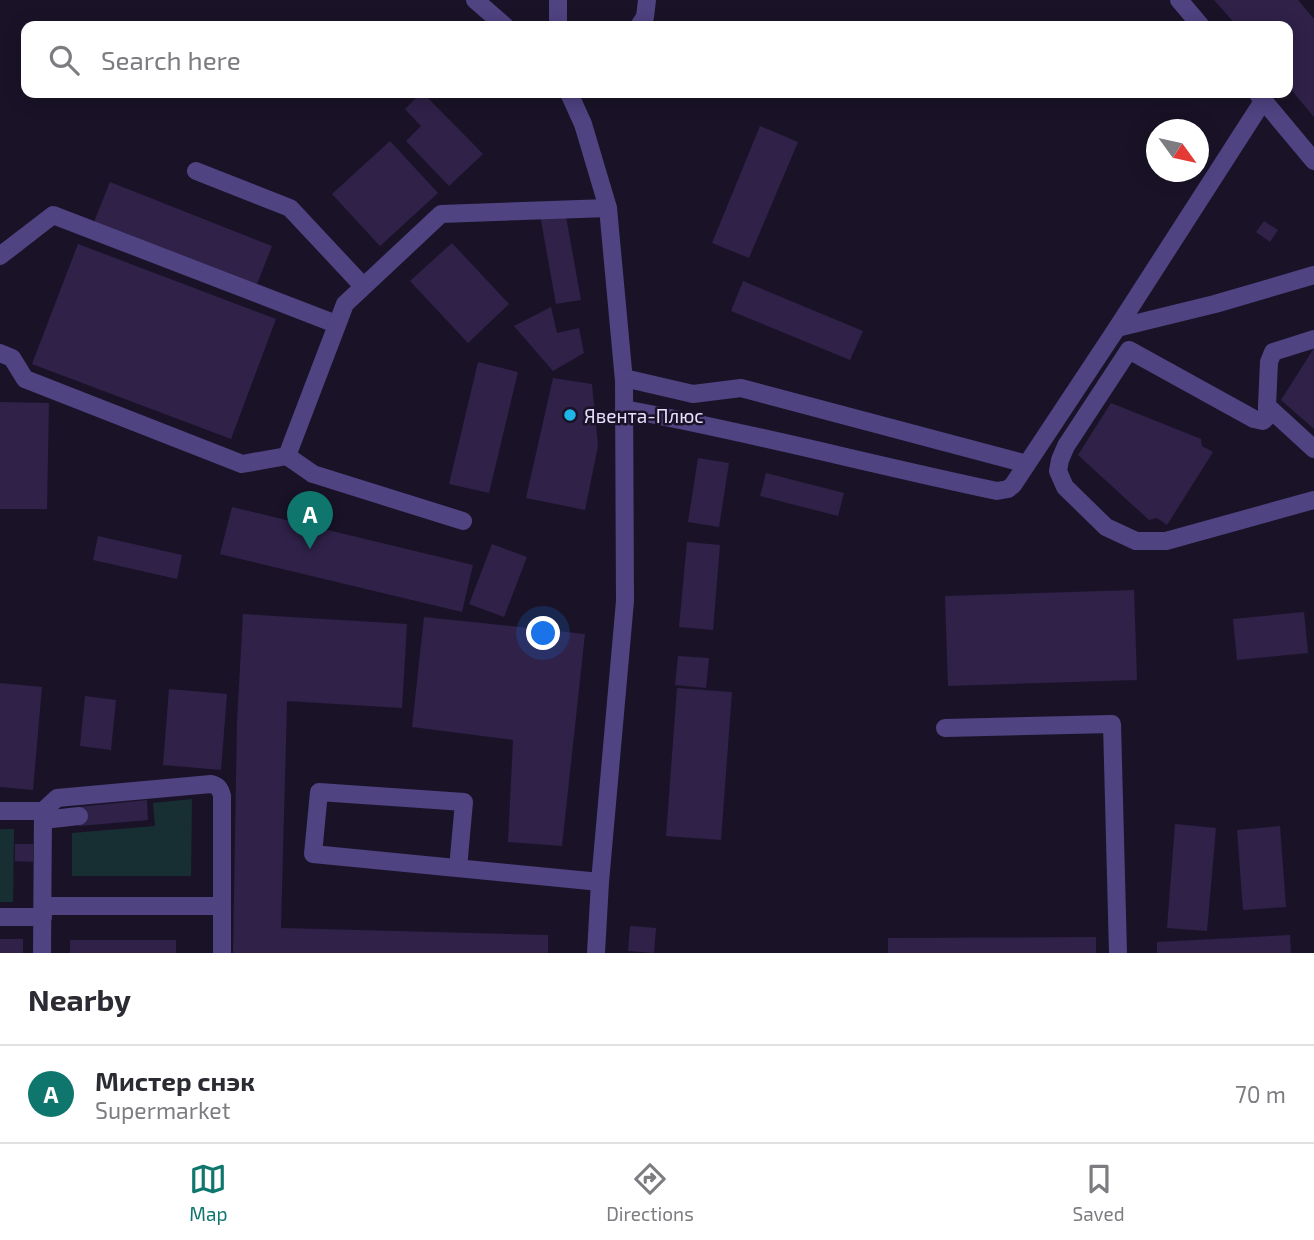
<!DOCTYPE html>
<meta charset="utf-8">
<style>
body{margin:0;font-family:"Exo 2",sans-serif;background:#f2f2f3;color:#2b2b33}
.compass{position:absolute;left:1146px;top:119px;width:63px;height:63px;border-radius:50%;background:#fff;box-shadow:0 4px 18px #0003;rotate:123deg}
.you{position:absolute;left:544px;top:634px;width:24px;height:24px;margin:-18px;border:5px solid #fff;border-radius:50%;background:#1a73e8;box-shadow:0 0 0 10px #1a73e833}
.badge{display:grid;place-items:center;width:46px;height:46px;border-radius:50%;background:#0f766e;color:#fff;font-size:23px;font-weight:700}
.pin{position:absolute;translate:-50% -58px;filter:drop-shadow(0 2px 4px #0008)}
.pin::after{content:'';position:absolute;top:37px;width:24px;height:21px;background:inherit;clip-path:polygon(0 0,100% 0,50% 100%)}
.list{margin:0;padding:0;list-style:none}
h2{display:flex;justify-content:space-between;align-items:center;height:91px;margin:0;padding:0 28px;font-size:30px}
h2 small{font-size:23px;font-weight:400;color:#7c7c81}
.list li{display:grid;grid-template-columns:46px 1fr auto;gap:21px;align-items:center;box-sizing:border-box;height:98px;padding:0 28px;border-top:2px solid #e1e1e2}
.list b{display:block;font-size:26px;white-space:nowrap}
.list p{margin:0;font-size:23px;white-space:nowrap;color:#7c7c81}
.list em{font-size:23px;font-style:normal;color:#7c7c81}
.icon{flex:none;width:38px;height:38px;fill:none;stroke:currentColor;stroke-width:2;stroke-linecap:round;stroke-linejoin:round}
.map{position:relative;flex:none;width:1314px;height:953px;overflow:hidden}
.search{position:absolute;background:#fff;box-shadow:0 4px 18px #0003;left:21px;right:21px;top:21px;height:77px;display:flex;align-items:center;gap:18px;box-sizing:border-box;padding:0 24px;border-radius:14px;color:#7c7c81;font-size:26px}
.sheet{height:189px;background:#fff}
nav{display:flex;justify-content:space-around;align-items:center;box-sizing:border-box;height:98px;border-top:2px solid #e1e1e2;background:#fff;font-size:19px;color:#7c7c81}
nav a{display:grid;justify-items:center;gap:4px}
nav .on{color:#0f766e}
.map>svg:first-child{display:block}
.green{fill:#172f32}
.building{fill:#2f2148}
.lines{fill:none;stroke-linecap:round;stroke-linejoin:round}
.minor{stroke:#4f4382;stroke-width:18}
.poi-dot{fill:#1eb6e8;stroke:#1a1328;stroke-width:2.5}
.labels{text-anchor:middle;dominant-baseline:central;stroke-width:5;stroke-linejoin:round;paint-order:stroke}
.poi-label{font-size:19px;fill:#e6defc;stroke:#1a1328;text-anchor:start}
</style>
<div class="map">
<svg width="1314" height="953" viewBox="0 0 1314 953">
<rect width="100%" height="100%" fill="#1a1328"/>
<g class="green">
<path d="M192 799 191 876H72V833L155 826 153 803Z"/>
<path d="M0 829H14L13 902H0Z"/>
</g>
<g class="building">
<path d="M1214 0H1298L1314 19V117L1288 86V26H1237Z"/>
<path d="M421 93H423L483 154 449 186 406 141 421 126 405 109Z"/>
<path d="M760 126 798 142 749 258 712 243Z"/>
<path d="M390 141 438 193 380 246 332 194Z"/>
<path d="M110 182 272 246 257 284 94 222Z"/>
<path d="M565 211 581 300 556 304 540 215Z"/>
<path d="M1264 221 1278 230 1270 242 1256 232Z"/>
<path d="M452 243 509 304 468 343 410 281Z"/>
<path d="M78 244 276 319 231 439 32 364Z"/>
<path d="M743 281 863 331 850 360 731 311Z"/>
<path d="M551 307 557 333 579 328 584 353 553 371 514 326Z"/>
<path d="M1314 348V429L1281 400Z"/>
<path d="M478 362 518 372 489 493 449 484Z"/>
<path d="M553 378 592 384 598 446 585 510 526 498Z"/>
<path d="M0 402 49 403 47 509H0Z"/>
<path d="M1111 403 1201 439 1202 446 1213 452 1167 525 1157 518 1149 520 1078 455Z"/>
<path d="M698 458 729 463 719 527 688 522Z"/>
<path d="M766 473 844 493 838 516 760 496Z"/>
<path d="M232 507 473 565 462 612 220 554Z"/>
<path d="M98 536 182 555 177 579 93 560Z"/>
<path d="M687 542 720 545 713 630 679 627Z"/>
<path d="M492 544 527 557 504 617 469 604Z"/>
<path d="M1134 590 1137 680 948 686 945 596Z"/>
<path d="M1304 612 1308 653 1237 660 1233 619Z"/>
<path d="M243 614 407 624 402 708 287 701 281 928 548 935V953H233L237 721Z"/>
<path d="M424 617 585 634 562 846 508 842 513 740 412 727Z"/>
<path d="M678 656 709 658 706 688 675 685Z"/>
<path d="M0 683 42 687 33 790 0 787Z"/>
<path d="M677 688 732 692 721 840 666 836Z"/>
<path d="M169 689 227 694 221 770 163 765Z"/>
<path d="M85 696 116 700 111 750 80 746Z"/>
<path d="M147 800 148 820 79 826 78 807Z"/>
<path d="M1175 824 1216 828 1207 931 1167 928Z"/>
<path d="M1280 826 1286 907 1243 910 1237 830Z"/>
<path d="M15 844H33V862L15 861Z"/>
<path d="M630 926 656 928 654 953 628 951Z"/>
<path d="M1290 935 1291 953H1157V942Z"/>
<path d="M1096 937V953H888V938Z"/>
<rect x="0" y="939" width="23" height="14"/>
<rect x="70" y="940" width="106" height="13"/>
</g>
<g class="lines">
<g class="minor">
<path d="M475 0 505 26"/>
<path d="M558 0V26"/>
<path d="M1179 0 1201 26"/>
<path d="M639 26 645 17 647 0"/>
<path d="M569 93 583 124 608 208 624 381 625 601 600 882 596 953"/>
<path d="M1258 94 1314 161"/>
<path d="M196 171 290 208 363 286"/>
<path d="M0 256 53 215 336 324"/>
<path d="M1117 328 1215 304 1314 275"/>
<path d="M1314 339 1273 352 1269 362 1267 406 1314 449"/>
<path d="M0 353 12 358 25 379 242 464 287 456"/>
<path d="M624 378 693 394 741 388 1027 464"/>
<path d="M1267 406V417L1263 421 1254 419 1129 350 1066 446 1060 460 1058 471 1065 487 1106 527 1136 541H1166L1314 500"/>
<path d="M624 409C749 432 873 465 997 491L1008 489 1013 485 1117 328 1263 101"/>
<path d="M463 521 313 474 287 456 345 304 441 214 608 208"/>
<path d="M945 728 1112 724 1118 953"/>
<path d="M0 811H43L57 798 211 784C218 786 220 788 222 796V953"/>
<path d="M43 820 79 816"/>
<path d="M458 868 464 802 319 792 313 854 600 882"/>
<path d="M43 906H222"/>
<path d="M0 917H43"/>
<path d="M42 953 43 811"/>
</g>
</g>
<circle class="poi-dot" cx="570" cy="415" r="7"/>
<g class="labels">
<g class="poi-label">
<text x="584" y="415">Явента-Плюс</text>
</g>
</g>
</svg>
<svg class="compass" viewBox="-18 -18 36 36"><path d="M0-13l5 13h-10z" fill="#e53935"/><path d="M0 13l5-13h-10z" fill="#7c7c81"/></svg>
<div class="you"></div>
<div class="pin badge" style="left:310px;top:549px">A</div>
<div class="search"><svg class="icon" aria-label="search" viewBox="0 0 24 24"><circle cx="10" cy="10" r="6"/><path d="M15 15l6 6"/></svg>Search here</div>
</div>
<section class="sheet">
<h2>Nearby<small></small></h2>
<ul class="list">
<li><span class="badge">A</span><div><b>Мистер снэк</b><p>Supermarket</p></div><em>70 m</em></li>
</ul>
</section>
<nav>
<a class="on"><svg class="icon" aria-label="map" viewBox="0 0 24 24"><path d="M3 6l6-2 6 2 6-2v14l-6 2-6-2-6 2zM9 4v14M15 6v14"/></svg>Map</a>
<a><svg class="icon" aria-label="directions" viewBox="0 0 24 24"><path d="M12 3l9 9-9 9-9-9zM9 14v-3h6M13 9l2 2-2 2"/></svg>Directions</a>
<a><svg class="icon" aria-label="saved" viewBox="0 0 24 24"><path d="M7 4h10v16l-5-4-5 4z"/></svg>Saved</a>
</nav>
